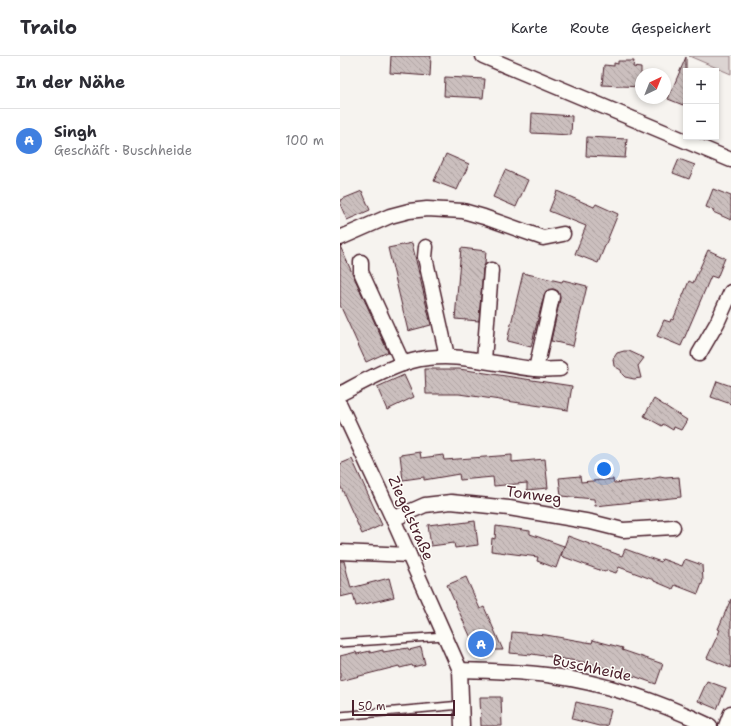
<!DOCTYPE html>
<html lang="de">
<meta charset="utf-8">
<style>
body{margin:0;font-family:"Shantell Sans",sans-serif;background:#f7f7f7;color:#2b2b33}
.controls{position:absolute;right:12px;top:12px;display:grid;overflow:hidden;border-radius:0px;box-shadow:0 2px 6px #0003}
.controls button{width:36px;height:36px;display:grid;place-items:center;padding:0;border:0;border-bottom:1px solid #e1e1e2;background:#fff;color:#2b2b33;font:20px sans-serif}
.compass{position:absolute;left:295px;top:12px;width:36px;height:36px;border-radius:50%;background:#fff;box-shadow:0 2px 6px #0003;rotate:43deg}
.scale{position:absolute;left:12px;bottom:10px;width:103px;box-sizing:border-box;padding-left:4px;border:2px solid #4a1f2b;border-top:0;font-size:11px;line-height:14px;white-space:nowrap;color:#4a1f2b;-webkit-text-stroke:3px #fdfcf7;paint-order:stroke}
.you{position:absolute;left:264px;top:413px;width:14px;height:14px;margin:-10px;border:3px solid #fff;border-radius:50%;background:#1a73e8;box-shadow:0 0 0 6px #1a73e833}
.badge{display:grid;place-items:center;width:26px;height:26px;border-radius:50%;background:#0f766e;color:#fff;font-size:13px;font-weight:700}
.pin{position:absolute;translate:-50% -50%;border:2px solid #fff;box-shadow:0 1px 4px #0006}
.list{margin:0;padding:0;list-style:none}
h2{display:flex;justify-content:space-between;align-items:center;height:52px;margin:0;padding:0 16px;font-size:17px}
h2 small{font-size:13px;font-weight:400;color:#7c7c81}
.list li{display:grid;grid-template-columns:26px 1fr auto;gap:12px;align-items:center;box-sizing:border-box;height:64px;padding:0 16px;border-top:1px solid #e1e1e2}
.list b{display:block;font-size:15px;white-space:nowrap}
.list p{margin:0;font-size:13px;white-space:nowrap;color:#7c7c81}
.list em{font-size:13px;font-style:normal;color:#7c7c81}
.map{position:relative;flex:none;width:391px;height:670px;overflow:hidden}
header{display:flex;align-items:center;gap:24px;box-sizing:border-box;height:56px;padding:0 20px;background:#fff;border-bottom:1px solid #e1e1e2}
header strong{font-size:19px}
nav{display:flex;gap:22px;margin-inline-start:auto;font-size:14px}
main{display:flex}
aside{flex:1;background:#fff}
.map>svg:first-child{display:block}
.green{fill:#dcd4d2;stroke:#937a7e}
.building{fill:url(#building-back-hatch);stroke:#4a1f2b}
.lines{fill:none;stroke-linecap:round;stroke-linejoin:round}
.lane-casing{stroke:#4a1f2b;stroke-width:10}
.street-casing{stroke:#4a1f2b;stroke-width:17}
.lane{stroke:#fdfcf7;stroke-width:7}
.street{stroke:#fdfcf7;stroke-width:14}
.labels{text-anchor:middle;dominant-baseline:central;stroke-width:3;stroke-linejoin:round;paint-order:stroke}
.street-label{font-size:15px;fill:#4a1f2b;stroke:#fdfcf7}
</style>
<header>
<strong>Trailo</strong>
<nav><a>Karte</a><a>Route</a><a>Gespeichert</a></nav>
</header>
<main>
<aside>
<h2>In der Nähe<small></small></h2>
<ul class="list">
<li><span class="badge" style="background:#3f7fe0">A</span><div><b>Singh</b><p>Geschäft · Buschheide</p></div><em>100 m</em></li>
</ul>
</aside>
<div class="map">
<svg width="391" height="670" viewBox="0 0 391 670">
<defs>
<pattern id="building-back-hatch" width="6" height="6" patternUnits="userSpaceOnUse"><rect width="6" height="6" fill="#cbbfbe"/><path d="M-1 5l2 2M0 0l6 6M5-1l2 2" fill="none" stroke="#b0a4a3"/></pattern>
</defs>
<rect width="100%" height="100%" fill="#f6f3ef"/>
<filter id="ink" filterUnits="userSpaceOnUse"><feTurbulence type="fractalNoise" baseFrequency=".025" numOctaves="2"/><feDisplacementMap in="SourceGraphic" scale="8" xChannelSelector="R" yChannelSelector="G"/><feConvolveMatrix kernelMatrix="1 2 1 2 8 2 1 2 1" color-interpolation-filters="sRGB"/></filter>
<g filter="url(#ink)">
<path class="green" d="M349 0H391V18Z"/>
<g class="building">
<path d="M51 0H91L90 20 50 17Z"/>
<path d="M346 1V41L343 49 328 43Z"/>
<path d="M278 5H294L293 11 301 12V31L262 29 264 9 274 10V7L278 8Z"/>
<path d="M105 21 145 23 143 42 104 40Z"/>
<path d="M192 57 232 60 231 79 191 77Z"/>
<path d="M247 81 287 83 285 102 246 100Z"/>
<path d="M106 98 129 108 117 134 94 125Z"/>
<path d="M339 103 355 109 349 123 333 117Z"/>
<path d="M165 114 188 124 176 151 153 141Z"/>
<path d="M373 133 391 140V164L373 156 374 154 366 151Z"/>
<path d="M22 135 30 154 7 164 0 148V144Z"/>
<path d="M217 135 254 151 256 148 278 158 258 207 235 198 246 170 209 155Z"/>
<path d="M72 187 91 269 68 275 48 192Z"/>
<path d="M0 190 48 296 26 306 0 249Z"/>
<path d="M121 192 146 195 145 208 143 213 139 265 115 263Z"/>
<path d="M368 194 385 202 377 222 371 220 341 290 317 280 324 264 330 266 331 263 333 264 349 225 353 227Z"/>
<path d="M183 217 222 226 223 224 247 230 233 290 211 285 220 242 218 235 213 233 206 235 204 239 191 291 167 285Z"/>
<path d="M284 295H289L304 302 298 310 301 322 294 323 285 321 282 318 281 314 274 310 273 303 277 297Z"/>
<path d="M85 313H119L232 330 228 354 119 338H86Z"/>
<path d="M64 319 74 341 47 354 37 331Z"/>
<path d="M377 325 391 330V348L371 341Z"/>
<path d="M314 343 347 364 341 374 334 371 333 374 323 368 322 370 304 360Z"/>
<path d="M80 396 81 402 103 399 104 404 172 399V406L205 403 208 432 187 434V427L154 430 153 421 120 424 119 418 84 424V421L63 424 60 399Z"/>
<path d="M12 403 42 469 22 478 0 429V408Z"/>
<path d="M240 420 241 426 273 423 274 427 306 424 320 421 325 422 339 421 341 441 255 450 254 443 221 440 219 422Z"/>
<path d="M135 465 138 489 115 492 114 487 91 490 88 469 112 466V468Z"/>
<path d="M156 470 190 475V478L224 490 216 512 197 505 198 501 151 495 152 482 155 483Z"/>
<path d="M228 480 282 500 285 493 321 506 322 503 342 510 345 503 362 509 363 525 358 538 335 529 333 533 314 525V524L279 511 276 517 266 514 265 516 221 500Z"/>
<path d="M0 505H4L11 532 49 522 54 541 16 550 13 538 0 541Z"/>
<path d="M126 521 140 553 144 551 163 594H138L132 582H131L107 529Z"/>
<path d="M391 543V612L367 602 380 574 378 573Z"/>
<path d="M172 576 206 579 252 587 253 584 283 592 282 594 323 608 316 628 282 616 243 606 192 598 191 599 170 597Z"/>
<path d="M81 591 85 608 73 611 72 609 60 612 59 610 0 625V600L16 596 17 598 30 595V597L43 594V596L68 592 69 594Z"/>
<path d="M367 625 386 632 377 653 358 645Z"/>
<path d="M140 641H161L162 670H141Z"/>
<path d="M236 646 271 654 267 670H259L232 663Z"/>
</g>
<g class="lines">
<defs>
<g id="lane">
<path d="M0 587 105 580"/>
<path d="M0 660 121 649"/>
</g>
<g id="street">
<path d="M143 0 391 104"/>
<path d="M0 182 50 160 69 155 87 153 123 155 144 161 203 182 223 178"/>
<path d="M86 191 85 201 107 300"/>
<path d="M21 206V216L63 308"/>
<path d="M359 298 377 267 391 236"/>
<path d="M144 304 151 214"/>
<path d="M196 313 212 241"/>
<path d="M0 338C21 327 49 311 72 305 114 294 154 309 195 313 203 314 212 313 220 313"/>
<path d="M0 349 53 463 120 614 122 670"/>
<path d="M53 463 85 449 111 446 169 452 251 466 283 474 333 471"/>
<path d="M0 496 69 499"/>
<path d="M120 614C151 615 183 615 214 620 269 628 320 646 370 670"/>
<path d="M386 670 391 657"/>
</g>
</defs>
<use href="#lane" class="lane-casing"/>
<use href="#street" class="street-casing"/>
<use href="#lane" class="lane"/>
<use href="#street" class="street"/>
</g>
</g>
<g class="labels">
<g class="street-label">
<text transform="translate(194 439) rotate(8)">Tonweg</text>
<text transform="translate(71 462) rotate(66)">Ziegelstraße</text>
<text transform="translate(252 612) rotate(12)">Buschheide</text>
</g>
</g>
</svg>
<div class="controls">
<button>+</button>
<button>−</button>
</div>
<svg class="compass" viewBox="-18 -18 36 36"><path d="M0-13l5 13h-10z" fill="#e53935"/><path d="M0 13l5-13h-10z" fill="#7c7c81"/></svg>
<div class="scale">50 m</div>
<div class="you"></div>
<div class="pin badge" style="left:141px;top:588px;background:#3f7fe0">A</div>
</div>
</main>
